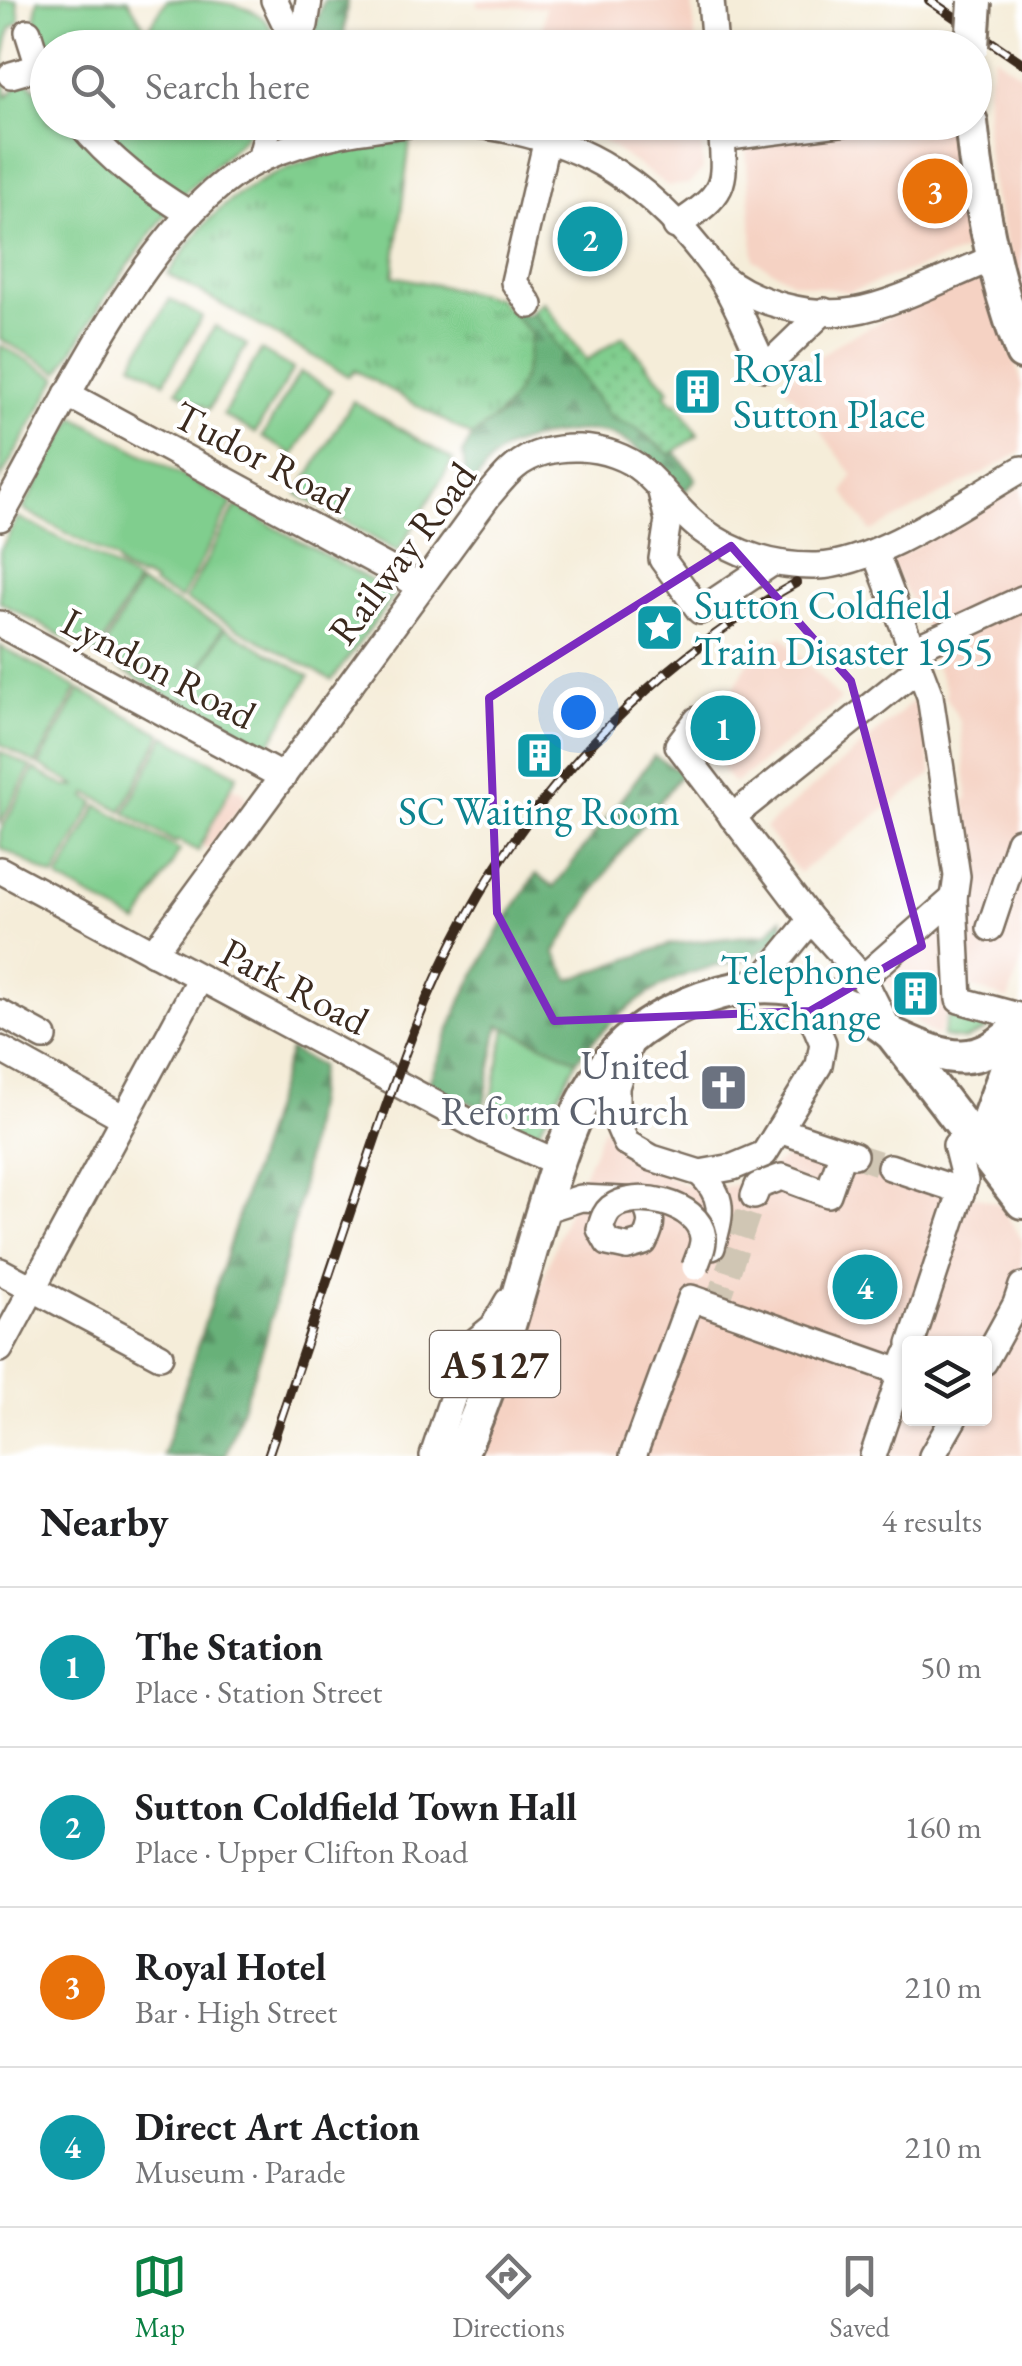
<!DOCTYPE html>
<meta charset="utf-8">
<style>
body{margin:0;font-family:"EB Garamond",serif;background:#f2f2f2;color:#202124}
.controls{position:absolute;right:30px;bottom:30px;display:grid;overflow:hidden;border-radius:10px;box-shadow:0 2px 8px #0004}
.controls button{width:90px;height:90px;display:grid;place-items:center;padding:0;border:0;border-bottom:2px solid #e0e0e0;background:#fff;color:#202124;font:50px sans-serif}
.you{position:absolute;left:578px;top:712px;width:35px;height:35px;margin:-25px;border:8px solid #fff;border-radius:50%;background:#1a73e8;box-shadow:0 0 0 15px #1a73e833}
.badge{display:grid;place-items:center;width:65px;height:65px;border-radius:50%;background:#0b8043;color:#fff;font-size:32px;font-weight:700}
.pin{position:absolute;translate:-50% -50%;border:5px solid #fff;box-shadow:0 2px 10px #0006}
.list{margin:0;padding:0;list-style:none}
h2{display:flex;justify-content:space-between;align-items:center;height:130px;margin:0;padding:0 40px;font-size:42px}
h2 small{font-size:32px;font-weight:400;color:#757577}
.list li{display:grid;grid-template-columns:65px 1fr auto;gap:30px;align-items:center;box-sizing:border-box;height:160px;padding:0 40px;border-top:2px solid #e0e0e0}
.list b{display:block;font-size:38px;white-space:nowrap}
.list p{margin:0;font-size:32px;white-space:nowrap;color:#757577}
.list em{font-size:32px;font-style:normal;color:#757577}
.icon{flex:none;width:55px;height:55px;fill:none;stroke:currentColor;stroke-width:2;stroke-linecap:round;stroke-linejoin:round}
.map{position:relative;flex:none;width:1022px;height:1456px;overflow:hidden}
.search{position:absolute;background:#fff;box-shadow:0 2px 8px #0004;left:30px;right:30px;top:30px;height:110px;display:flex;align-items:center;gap:25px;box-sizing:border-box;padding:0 35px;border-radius:55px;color:#757577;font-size:38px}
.sheet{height:770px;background:#fff}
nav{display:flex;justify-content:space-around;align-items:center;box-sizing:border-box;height:140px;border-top:2px solid #e0e0e0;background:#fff;font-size:28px;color:#757577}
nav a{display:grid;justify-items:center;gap:5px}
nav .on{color:#0b8043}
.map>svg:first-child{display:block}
.built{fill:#f5d2c3;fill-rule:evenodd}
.grass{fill:url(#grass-dots);stroke:#5e7c56;stroke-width:2.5}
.forest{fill:url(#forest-firs);stroke:#526e4c;stroke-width:2.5}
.park{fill:url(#park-tufts);stroke:#5e7c56;stroke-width:2.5}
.garden{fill:#80ce8e;stroke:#5e7c56;stroke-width:2.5}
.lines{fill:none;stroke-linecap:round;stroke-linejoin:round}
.minor-tunnel{stroke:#d0c6b4;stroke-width:25;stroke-dasharray:25 12;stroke-linecap:butt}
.minor-casing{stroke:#7c6e5f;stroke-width:30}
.major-casing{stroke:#7c6e5f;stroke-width:38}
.minor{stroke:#fff;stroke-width:25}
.major{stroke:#fff;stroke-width:32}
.rail-casing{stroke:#3b2a1e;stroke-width:10}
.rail{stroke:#fff;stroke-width:6;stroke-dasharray:19;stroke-linecap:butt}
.minor-bridge-casing{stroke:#7c6e5f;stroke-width:30;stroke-linecap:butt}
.major-bridge-casing{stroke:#7c6e5f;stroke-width:38;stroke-linecap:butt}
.minor-bridge{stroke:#fff;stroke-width:25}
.major-bridge{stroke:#fff;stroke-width:32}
.marked{fill:none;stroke:#7b2cbf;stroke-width:8;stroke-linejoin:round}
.labels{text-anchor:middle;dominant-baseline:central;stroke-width:8;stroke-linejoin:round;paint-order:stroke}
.shield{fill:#fff;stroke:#766a62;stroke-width:2.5}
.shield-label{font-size:38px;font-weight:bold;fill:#3b2a1e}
.culture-label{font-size:40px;fill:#0d838f;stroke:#fff;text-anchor:start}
.street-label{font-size:40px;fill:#3b2a1e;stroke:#fff}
.worship-label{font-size:40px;fill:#5b616d;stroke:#fff;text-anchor:end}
</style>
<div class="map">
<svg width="1022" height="1456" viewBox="0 0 1022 1456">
<defs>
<pattern id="grass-dots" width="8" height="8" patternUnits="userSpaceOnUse" patternTransform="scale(2.5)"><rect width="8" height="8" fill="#80ce8e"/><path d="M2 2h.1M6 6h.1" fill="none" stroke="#6aa773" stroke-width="1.8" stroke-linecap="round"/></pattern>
<pattern id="forest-firs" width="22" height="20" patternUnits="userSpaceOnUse" patternTransform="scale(2.5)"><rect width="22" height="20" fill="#68b179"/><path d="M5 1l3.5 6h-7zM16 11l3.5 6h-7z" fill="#579063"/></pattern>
<pattern id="park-tufts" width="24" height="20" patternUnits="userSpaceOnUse" patternTransform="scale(2.5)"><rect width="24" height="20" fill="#80ce8e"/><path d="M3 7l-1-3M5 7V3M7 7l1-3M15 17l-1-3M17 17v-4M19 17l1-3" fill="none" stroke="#6aa773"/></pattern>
</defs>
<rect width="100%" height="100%" fill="#fff"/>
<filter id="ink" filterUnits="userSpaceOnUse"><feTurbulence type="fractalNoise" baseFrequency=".01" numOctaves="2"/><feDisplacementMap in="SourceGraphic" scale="20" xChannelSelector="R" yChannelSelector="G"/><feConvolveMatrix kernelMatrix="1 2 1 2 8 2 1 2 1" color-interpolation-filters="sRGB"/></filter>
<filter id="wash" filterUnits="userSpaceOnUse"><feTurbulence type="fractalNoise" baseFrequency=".0048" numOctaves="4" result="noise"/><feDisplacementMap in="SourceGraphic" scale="40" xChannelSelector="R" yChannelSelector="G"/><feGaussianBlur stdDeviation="2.25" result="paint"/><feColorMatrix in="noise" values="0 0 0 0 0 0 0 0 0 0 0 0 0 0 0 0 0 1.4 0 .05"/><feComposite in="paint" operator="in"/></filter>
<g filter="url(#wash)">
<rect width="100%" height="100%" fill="#f5edd9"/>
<g class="built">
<path d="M478 0H692L696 47H541L545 7 477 6Z"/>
<path d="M994 55 1022 75V309L994 196 986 144 987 91Z"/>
<path d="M556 123H701L703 170 689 184 668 186 599 138Z"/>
<path d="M744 123H960L975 243 969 250 849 292 793 282 754 260Z"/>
<path d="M983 282 1022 381V452L871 532 844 492 853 475 792 393 786 390 787 379 843 340 922 301 968 283Z"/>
<path d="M1022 486V960L1008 1000 971 987V917L977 909 978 885 967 832 970 831 964 800 968 799 960 722 945 694 947 692 933 660 924 624 889 562Z"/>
<path d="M782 636 841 700 734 784 705 745V740L754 652Z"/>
<path d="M917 698 932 774 799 873 765 828Z"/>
<path d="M232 786 243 792 246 800 207 850 200 845Z"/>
<path d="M943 926H951L956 1013 946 1014 937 1037 920 1026 885 979V972Z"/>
<path d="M605 1124 607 1134 617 1147 683 1184 723 1187 743 1183 784 1160 792 1137 1000 1204 1022 1241V1456H479L564 1221ZM910 1344H984V1418H910Z"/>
</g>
<path class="grass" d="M543 302 587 360 623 336 669 390 665 394 674 404 677 402 698 435 670 455 636 428 611 419 532 311Z"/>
<g class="forest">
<path d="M324 0H347L343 47 307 48Z"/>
<path d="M515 305 525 316 532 311 611 418 636 428 670 455 675 452 696 479 685 491C663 470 641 447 612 435 587 425 514 437 495 457 484 467 476 483 468 495L463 453 472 436 502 414 530 333 509 311Z"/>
<path d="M654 756 682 773 615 860 555 952 570 980 671 944 767 934 782 918 784 930C750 972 724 958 680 977 638 995 605 1025 577 1060L499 1025 483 1109 428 1084 464 995 500 929 536 874 554 887Z"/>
<path d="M290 1050 320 1066 299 1203 265 1342 225 1456H163Z"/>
</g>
<g class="park">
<path d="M410 141 393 276 497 298 530 333C527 384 515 407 472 436L354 370 348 376 168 274C180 258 191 240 205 224 254 170 340 145 410 141Z"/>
<path d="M965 1008 971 1017 992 1014 986 1030 964 1040 942 1037 947 1018Z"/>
</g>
<g class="garden">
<path d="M0 0H17L20 21 10 29 4 58 6 97 25 80 47 98 48 122 70 123 169 209 105 298 60 372 0 339Z"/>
<path d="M38 0H128L147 31 167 0C211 0 276 0 275 47L48 48 47 62 35 15Z"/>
<path d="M89 123H252L243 139 180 197Z"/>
<path d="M170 299 202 317 164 382 132 363Z"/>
<path d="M215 326 247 345 209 409 177 391Z"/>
<path d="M0 345 58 377 0 480Z"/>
<path d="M261 350 293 369 255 433 223 415Z"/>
<path d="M300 372 332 390 294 455 262 437Z"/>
<path d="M353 401 453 460 398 552 298 494Z"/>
<path d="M75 417 232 503 181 599 153 585 154 582 142 576 140 578C130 573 120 571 116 560L23 509Z"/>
<path d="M236 506 392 592 394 596 332 680 185 600Z"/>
<path d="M18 517 97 557 137 582 96 655 0 602V551Z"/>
<path d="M139 584 223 627 181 703 99 657Z"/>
<path d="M225 628 309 676 266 751 182 704Z"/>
<path d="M0 646 77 688 36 764 0 744Z"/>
<path d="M80 690 162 734 122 811 88 793 86 797 95 802 54 877 0 847V832L34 769 65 786 78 787 39 765Z"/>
<path d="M165 736 237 775 198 851 178 840 176 843 125 813Z"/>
<path d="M0 751 31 767 0 824Z"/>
<path d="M98 805 180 850 138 923 58 879Z"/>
<path d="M506 1028 577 1060 539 1130C523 1132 504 1119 489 1112Z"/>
</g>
</g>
<g filter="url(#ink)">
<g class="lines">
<g class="minor-tunnel">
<path d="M854 1155 890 1167"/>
<path d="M716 1307 754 1196"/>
</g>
<defs>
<g id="minor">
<path d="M274 0 297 48"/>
<path d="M711 0 715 48"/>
<path d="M28 32 39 67 48 81"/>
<path d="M292 48 305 25 309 0"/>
<path d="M11 75 39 67"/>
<path d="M79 122C111 161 147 188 190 214"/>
<path d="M448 122C569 130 645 174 716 271 736 300 750 337 765 368L824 311"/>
<path d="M722 138 847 122"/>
<path d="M260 160 270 122"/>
<path d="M676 226C730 190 725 186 721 123"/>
<path d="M721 276C753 303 812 318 853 311 894 305 951 275 991 259"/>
<path d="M530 305 514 282 547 139"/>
<path d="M67 394 421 586"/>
<path d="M661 492 668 520 662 559 700 611 772 563"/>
<path d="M0 518C60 415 151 210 261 159 313 135 368 128 424 122"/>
<path d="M875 552 930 696 957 876 954 898 959 1000 1022 1017"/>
<path d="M0 624 283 777"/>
<path d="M912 650 1022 599"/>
<path d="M697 720 678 745 811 920 863 978 889 1030"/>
<path d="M732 817 919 667"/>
<path d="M0 870 484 1130 558 1163"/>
<path d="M990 928 1019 841"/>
<path d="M153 953 489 495C497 486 505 475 515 467 548 439 611 443 643 471 665 490 679 513 702 530 735 555 776 567 817 566 878 564 967 500 1022 469"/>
<path d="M863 978 954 898"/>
<path d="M757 986 811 920"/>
<path d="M0 1013 44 1037"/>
<path d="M631 1040 616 1087V1120L626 1143 652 1158 700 1173 733 1167 764 1154 819 1065 823 1043 800 989"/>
<path d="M0 1049 124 1118"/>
<path d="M779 1130 854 1155"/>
<path d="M890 1167 962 1191"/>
<path d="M700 1173C726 1198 721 1214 712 1247"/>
<path d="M754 1196 758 1186 782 1177 828 1194 843 1151"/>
<path d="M543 1210 581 1198 643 1201C653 1218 653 1225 644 1242L627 1247"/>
<path d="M0 1271 160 1356"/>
<path d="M911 1344 965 1181 956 1145"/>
<path d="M0 1349 200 978"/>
<path d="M984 1362 1016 1304 1022 1286"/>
<path d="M433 1456 464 1363 477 1340 493 1327 508 1301"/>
<path d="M633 1456 691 1298 901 1372"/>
<path d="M873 1456 907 1356"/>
<path d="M932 1456 954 1418"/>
</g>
<g id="major">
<path d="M971 122C979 203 994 277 1022 353"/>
<path d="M896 1036C950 1061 978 1070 1022 1023"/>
<path d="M988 1155 990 1114 1021 1030"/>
<path d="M1021 1199 1019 1129 1022 1076"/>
<path d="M460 1456C491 1390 512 1317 532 1247 551 1182 571 1105 616 1052 645 1020 695 997 736 989 793 979 848 998 892 1034L1022 1202"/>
</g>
</defs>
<use href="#minor" class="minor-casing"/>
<use href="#major" class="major-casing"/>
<use href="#minor" class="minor"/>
<use href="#major" class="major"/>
<defs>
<g id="rail">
<path d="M929 0 1022 63"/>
<path d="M268 1456C300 1363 331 1270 362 1177 392 1088 421 1000 466 918 541 780 659 659 796 583"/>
</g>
</defs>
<use href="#rail" class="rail-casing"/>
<use href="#rail" class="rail"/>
<defs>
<path id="minor-bridge" d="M627 1247 608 1243 600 1229C603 1221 604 1214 611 1208 634 1189 699 1202 703 1237 704 1246 698 1258 695 1267"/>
<path id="major-bridge" d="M972 46 975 2"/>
</defs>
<use href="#minor-bridge" class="minor-bridge-casing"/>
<use href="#major-bridge" class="major-bridge-casing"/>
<use href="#minor-bridge" class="minor-bridge"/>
<use href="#major-bridge" class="major-bridge"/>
</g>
</g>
<path class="marked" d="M731 546 851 681 922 946 810 1011 554 1021 497 913 489 698Z"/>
<defs>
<symbol id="building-square" viewBox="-11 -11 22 22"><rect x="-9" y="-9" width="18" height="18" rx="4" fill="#0f9aa8" stroke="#fff"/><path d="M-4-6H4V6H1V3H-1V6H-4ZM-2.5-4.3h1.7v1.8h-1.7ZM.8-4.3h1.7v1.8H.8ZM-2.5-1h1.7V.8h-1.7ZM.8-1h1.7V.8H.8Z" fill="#fff"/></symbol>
<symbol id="sight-square" viewBox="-11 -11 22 22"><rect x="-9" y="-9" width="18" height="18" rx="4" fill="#0f9aa8" stroke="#fff"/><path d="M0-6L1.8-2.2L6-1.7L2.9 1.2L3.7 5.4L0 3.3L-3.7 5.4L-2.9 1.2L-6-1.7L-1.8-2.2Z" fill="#fff"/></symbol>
<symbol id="church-square" viewBox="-11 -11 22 22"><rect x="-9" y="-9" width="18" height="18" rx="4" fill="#6b7280" stroke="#fff"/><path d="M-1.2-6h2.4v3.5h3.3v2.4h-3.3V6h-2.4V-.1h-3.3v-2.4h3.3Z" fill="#fff"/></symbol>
</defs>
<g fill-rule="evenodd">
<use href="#building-square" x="670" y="364" width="55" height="55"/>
<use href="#sight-square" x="632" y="600" width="55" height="55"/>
<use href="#building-square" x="512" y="728" width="55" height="55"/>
<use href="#building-square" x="888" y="966" width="55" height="55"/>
<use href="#church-square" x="696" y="1060" width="55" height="55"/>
</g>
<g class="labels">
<rect class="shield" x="430" y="1331" width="130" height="66" rx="8"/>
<g class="shield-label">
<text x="495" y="1364">A5127</text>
</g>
<g class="culture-label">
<text x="733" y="368">Royal<tspan x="733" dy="46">Sutton Place</tspan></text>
<text x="694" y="605">Sutton Coldfield<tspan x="694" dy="46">Train Disaster 1955</tspan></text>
<text x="539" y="811" text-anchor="middle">SC Waiting Room</text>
<text x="881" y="970" text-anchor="end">Telephone<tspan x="881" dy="46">Exchange</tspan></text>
</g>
<g class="street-label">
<text transform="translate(262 457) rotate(28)">Tudor Road</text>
<text transform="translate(402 553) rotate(-53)">Railway Road</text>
<text transform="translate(159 668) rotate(28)">Lyndon Road</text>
<text transform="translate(295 986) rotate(28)">Park Road</text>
</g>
<g class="worship-label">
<text x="689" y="1065">United<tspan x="689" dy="46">Reform Church</tspan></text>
</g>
</g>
</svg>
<div class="controls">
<button><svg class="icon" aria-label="layers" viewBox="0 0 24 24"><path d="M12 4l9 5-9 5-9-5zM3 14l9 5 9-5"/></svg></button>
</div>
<div class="you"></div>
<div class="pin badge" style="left:723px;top:728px;background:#0f9aa8">1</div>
<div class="pin badge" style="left:590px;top:239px;background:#0f9aa8">2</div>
<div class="pin badge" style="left:935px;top:191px;background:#e8710a">3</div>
<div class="pin badge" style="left:865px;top:1287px;background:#0f9aa8">4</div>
<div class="search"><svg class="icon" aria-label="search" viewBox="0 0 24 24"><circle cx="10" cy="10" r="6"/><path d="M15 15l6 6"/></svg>Search here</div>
</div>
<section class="sheet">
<h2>Nearby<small>4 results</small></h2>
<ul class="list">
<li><span class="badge" style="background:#0f9aa8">1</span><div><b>The Station</b><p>Place · Station Street</p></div><em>50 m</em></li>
<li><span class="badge" style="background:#0f9aa8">2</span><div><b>Sutton Coldfield Town Hall</b><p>Place · Upper Clifton Road</p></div><em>160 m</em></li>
<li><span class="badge" style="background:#e8710a">3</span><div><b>Royal Hotel</b><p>Bar · High Street</p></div><em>210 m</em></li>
<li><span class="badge" style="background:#0f9aa8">4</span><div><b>Direct Art Action</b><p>Museum · Parade</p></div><em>210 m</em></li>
</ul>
</section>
<nav>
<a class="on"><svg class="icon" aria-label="map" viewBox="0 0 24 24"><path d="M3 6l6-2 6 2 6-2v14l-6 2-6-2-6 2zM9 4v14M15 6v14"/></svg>Map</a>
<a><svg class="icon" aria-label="directions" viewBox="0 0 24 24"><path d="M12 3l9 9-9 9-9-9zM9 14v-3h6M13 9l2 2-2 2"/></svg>Directions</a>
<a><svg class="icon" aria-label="saved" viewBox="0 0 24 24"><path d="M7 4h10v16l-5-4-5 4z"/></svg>Saved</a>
</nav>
